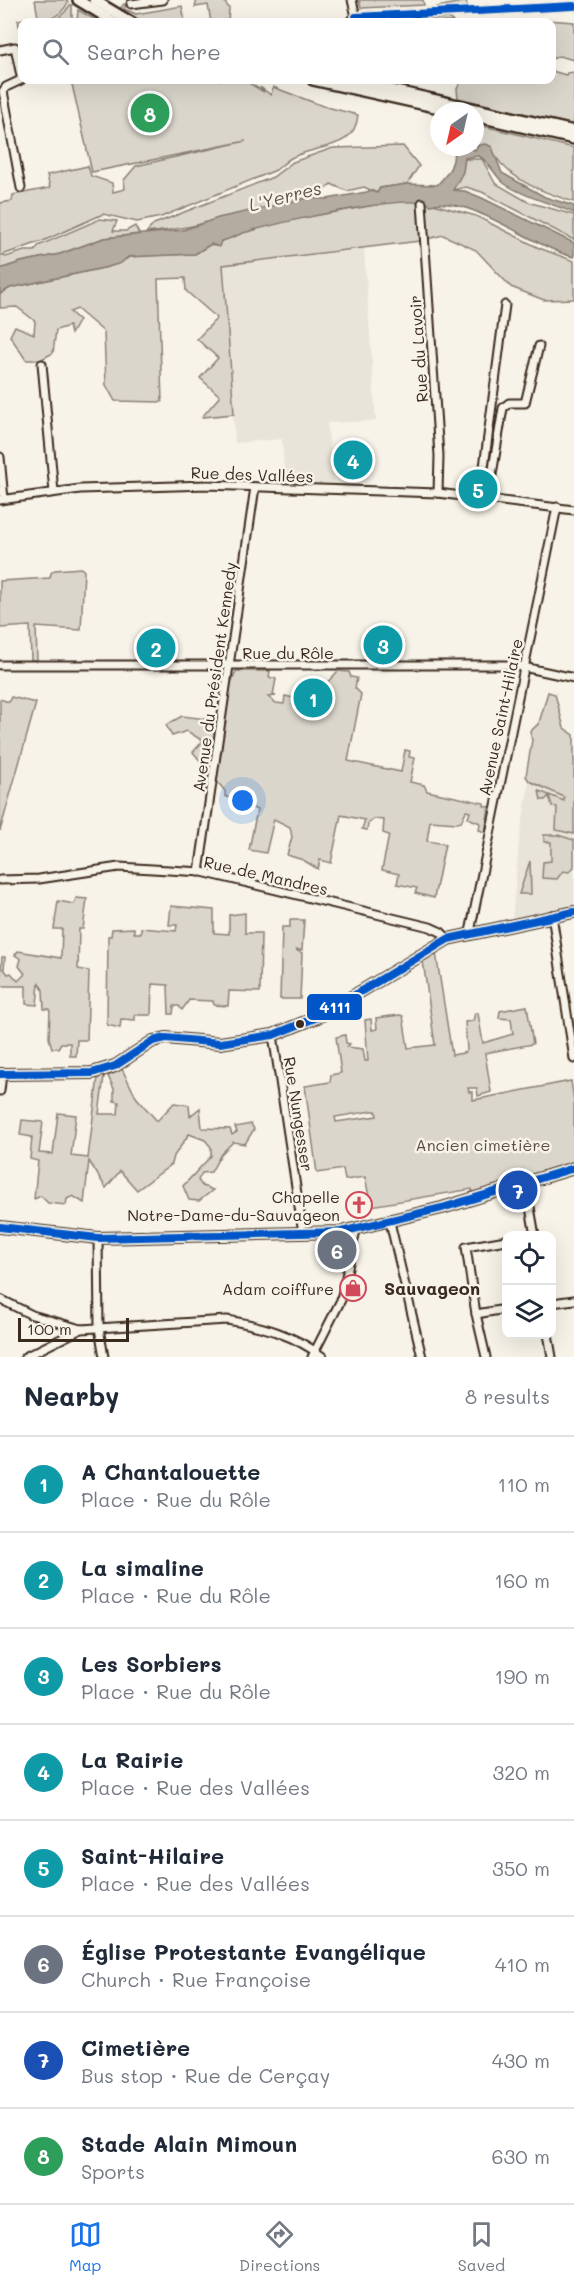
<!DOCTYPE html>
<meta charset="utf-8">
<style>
body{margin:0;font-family:Mali,sans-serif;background:#f6f6f7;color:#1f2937}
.controls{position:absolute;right:18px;bottom:18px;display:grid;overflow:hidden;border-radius:12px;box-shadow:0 6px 24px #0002}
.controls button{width:54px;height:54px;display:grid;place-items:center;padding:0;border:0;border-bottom:2px solid #e0e1e3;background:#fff;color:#1f2937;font:30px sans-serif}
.compass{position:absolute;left:430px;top:102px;width:54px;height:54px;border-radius:50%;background:#fff;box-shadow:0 6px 24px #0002;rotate:214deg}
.scale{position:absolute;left:18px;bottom:15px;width:111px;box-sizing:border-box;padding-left:6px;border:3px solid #3b2a1e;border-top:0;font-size:16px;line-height:21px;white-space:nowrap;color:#3b2a1e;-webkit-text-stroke:4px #f7f3e8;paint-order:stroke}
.you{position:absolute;left:243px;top:801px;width:21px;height:21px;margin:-15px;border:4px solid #fff;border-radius:50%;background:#1a73e8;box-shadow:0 0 0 9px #1a73e833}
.badge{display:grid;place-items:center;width:39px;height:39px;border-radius:50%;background:#1a73e8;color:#fff;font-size:20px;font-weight:700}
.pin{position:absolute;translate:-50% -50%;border:3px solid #fff;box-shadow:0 2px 6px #0006}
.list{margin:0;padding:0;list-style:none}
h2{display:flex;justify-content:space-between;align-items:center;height:78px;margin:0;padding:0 24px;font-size:26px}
h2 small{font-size:20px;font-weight:400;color:#747a83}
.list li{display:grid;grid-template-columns:39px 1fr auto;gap:18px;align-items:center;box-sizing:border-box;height:96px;padding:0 24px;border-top:2px solid #e0e1e3}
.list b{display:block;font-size:22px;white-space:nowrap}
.list p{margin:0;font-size:20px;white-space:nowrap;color:#747a83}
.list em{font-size:20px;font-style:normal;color:#747a83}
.icon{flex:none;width:33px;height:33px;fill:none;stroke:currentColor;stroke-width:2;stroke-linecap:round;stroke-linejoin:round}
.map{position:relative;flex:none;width:574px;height:1357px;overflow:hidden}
.search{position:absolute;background:#fff;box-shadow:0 6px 24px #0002;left:18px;right:18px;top:18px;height:66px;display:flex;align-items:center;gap:15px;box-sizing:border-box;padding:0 21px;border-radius:12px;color:#747a83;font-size:22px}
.sheet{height:846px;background:#fff}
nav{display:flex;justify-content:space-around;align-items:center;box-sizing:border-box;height:84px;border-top:2px solid #e0e1e3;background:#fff;font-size:16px;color:#747a83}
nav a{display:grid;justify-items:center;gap:3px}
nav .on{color:#1a73e8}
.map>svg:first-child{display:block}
.built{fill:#e9e4d9}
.green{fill:#dbd6cb;stroke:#8b8074;stroke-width:1.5;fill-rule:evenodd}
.water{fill:#b4aca0;stroke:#84786c;stroke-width:1.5}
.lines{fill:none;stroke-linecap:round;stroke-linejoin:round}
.street-casing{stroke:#3b2a1e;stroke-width:11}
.secondary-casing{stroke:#3b2a1e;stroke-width:14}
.street{stroke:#f7f3e8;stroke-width:7}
.secondary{stroke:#f7f3e8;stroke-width:9}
.bus-1-casing{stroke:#f7f3e8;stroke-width:12}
.bus-1{stroke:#0055c8;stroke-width:8}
.bus-dot{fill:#3b2a1e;stroke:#f7f3e8;stroke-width:2}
.labels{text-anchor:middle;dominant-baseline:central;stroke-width:5;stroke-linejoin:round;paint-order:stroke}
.street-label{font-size:16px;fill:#3b2a1e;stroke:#f7f3e8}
.park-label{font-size:16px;fill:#5b4c41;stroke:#f7f3e8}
.poi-label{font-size:16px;fill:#3b2a1e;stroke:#f7f3e8;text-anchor:end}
.water-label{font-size:18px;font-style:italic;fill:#5f5145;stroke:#f7f3e8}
.neighbourhood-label{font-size:18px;font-weight:bold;fill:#3b2a1e;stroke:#f7f3e8}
.line-badge{stroke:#f7f3e8;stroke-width:2}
.badge-label{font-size:16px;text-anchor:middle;font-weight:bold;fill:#fff}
</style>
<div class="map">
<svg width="574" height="1357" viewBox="0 0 574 1357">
<rect width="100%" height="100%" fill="#f7f3e8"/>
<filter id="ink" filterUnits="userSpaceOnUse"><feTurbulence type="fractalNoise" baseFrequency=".0167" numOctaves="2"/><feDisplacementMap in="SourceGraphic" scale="12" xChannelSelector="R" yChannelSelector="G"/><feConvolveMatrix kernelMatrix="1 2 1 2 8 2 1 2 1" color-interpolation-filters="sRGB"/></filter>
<g filter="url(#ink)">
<g class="built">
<path d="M364 248 376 421 327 423 334 484 285 482 282 439 235 443 223 265Z"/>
<path d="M574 738V908L512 920 519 841 530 778Z"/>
</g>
<g class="green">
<path d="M35 0H65L68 2C60 21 40 22 22 22L19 26 18 20 38 17Z"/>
<path d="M197 0H223L229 8 228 22H211L208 5 195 7Z"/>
<path d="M359 0H423L424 5 361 8Z"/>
<path d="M466 1 468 9 438 11 437 7Z"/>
<path d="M124 4 126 5 124 9 136 14 182 6 185 22H145L119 10Z"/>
<path d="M70 5H72V22H53L65 12Z"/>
<path d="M78 10 99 22H77Z"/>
<path d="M449 18 453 22H404Z"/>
<path d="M546 20 574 22V60L559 56 552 59V22H538Z"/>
<path d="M552 71 566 75 567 73 574 72V125L458 98 457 89 462 80H552Z"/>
<path d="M71 80H244L264 92 260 87 271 95 273 87 323 106 358 115C355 151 316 144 291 158 286 161 281 166 276 170L161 217 137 222 103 214 43 241 2 255 6 257 24 251H35L38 246 100 219 117 221 113 231H126L135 226 139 234 104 238 60 254 21 262 0 269V203L12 201 13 195 50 188 47 175 88 166 91 176 112 183 113 192 125 189 124 180 136 166 246 141 92 172Z"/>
<path d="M475 124 574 148V202C543 192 507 180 491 149L475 145Z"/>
<path d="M403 146 419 166 407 184 380 188 377 193 364 187 347 191 331 184 316 199 308 198C254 210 201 228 146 233L154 224 273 177 293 162 333 148Z"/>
<path d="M462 159H482L495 183 528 202 574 215V240L482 192 466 187 453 190Z"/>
<path d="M398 201 426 202 476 216 539 248 574 261V299L544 300 511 287 476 250 443 235 420 241 223 265 234 414 202 417 220 396 200 378 218 358 197 339 217 318 186 291 185 278 158 279 162 402 115 401 106 385 104 332 77 309 70 312 79 320 71 334 69 326 56 330 53 353 40 360H26L10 336 15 326 34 334 35 321 17 307 0 308V294L10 288 108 267 133 256 195 254 211 244 215 246 221 241 244 232 291 220Z"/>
<path d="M81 568 84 571 81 630 36 627 37 660H31L30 626 0 628V581L50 578 51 573 55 570Z"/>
<path d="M236 671H270L269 677 276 679 273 695 276 696 268 697 276 703 284 704 285 696 298 699 296 708 316 711 320 690 338 671 349 672 351 677 357 678 355 688 361 694 348 761 401 772 405 750 410 751 409 757 415 758 410 782 424 785 427 791 484 803V806L489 807 485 832 479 830 480 823 468 818 470 812 466 811 461 822 457 823 430 821 427 841 445 844 434 898 415 893 417 888 397 884 399 874 382 870 389 835 383 833 384 820 374 819 368 824 367 830 362 829 365 820 341 815 331 863 320 860 318 869 303 860 287 855 292 837 290 827 274 819 266 853 249 850 257 810 225 796V791L193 752 203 741 187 731 172 736 166 725 182 716 215 720Z"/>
<path d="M548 692 555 694 564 728 574 735V834L556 830 557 807 552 806 549 796 545 800H541L539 791 564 801V797L529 781 526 776 532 740 530 732 539 723Z"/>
<path d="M11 697 36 703 0 831V699L9 702Z"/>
<path d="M544 835H558L574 840V867L569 872 563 871 557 879 542 878 543 862 551 861V842H544Z"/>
<path d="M530 861 531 894H519Z"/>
<path d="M76 898 87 899 83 929H79L78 969 89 971 87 1040H77L76 1056H70V1043H61L58 1048H52L49 1038 50 1009H44L43 990 39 983 37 1005 26 1004V986H0L2 957H5L4 969 8 974 11 973 18 981 25 974 19 966 21 959 15 955 18 951 61 958 62 929H54L58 901 74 904Z"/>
<path d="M171 906 214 910V933L229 934V915L245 913V933H261L260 992 229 991 228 1006 214 1005 213 1001 189 1000 182 1010 179 1006H174L173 1014H169L168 985 152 984 151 1015H135V1020L121 1019 120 1028 107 1025 108 936H111L112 929 134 928V933H141V928L176 931 177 925H169Z"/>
<path d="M290 920H304L302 950H296L302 953 300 999H280L282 927H290Z"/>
<path d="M436 953 452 1055 463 1053 467 1050 465 1022 473 1021 475 1013H478L483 1043 513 1034 511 1019 499 1018 500 1011 527 1006 533 1044 485 1053 491 1092 478 1096 477 1088H468L469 1092H473V1100L571 1081 574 1101V1163L473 1194 472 1189 371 1206 365 1177 345 1180 343 1169 317 1173 305 1086 330 1082 331 1075 341 1073 336 1037 345 1035 346 1043 350 1044 347 1047 363 1049 365 1061H368L365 1020 371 1019 372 1030 377 1029 376 1018 400 1015 403 1016 408 1048 435 1045 423 961ZM372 1111H376L377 1116 336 1122 335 1117Z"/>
<path d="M122 1069 136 1097 157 1121 174 1103 189 1105 190 1116 200 1108 202 1128 230 1129 232 1135 237 1132 235 1127 251 1124 254 1129 245 1144 233 1142 221 1154 211 1172 202 1173 198 1180 202 1186 213 1190 199 1201 189 1200 183 1186 211 1156V1147L205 1140 189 1134 174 1156 172 1164 137 1190 120 1171 106 1188 89 1161 84 1203 73 1196 67 1199 66 1205 48 1203 41 1196 34 1199 38 1161 30 1159 32 1137 20 1135 22 1120 43 1122 39 1153 53 1154 58 1113 76 1115 71 1156 88 1158 98 1077 104 1076 99 1114H118L119 1102 114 1101V1089L108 1076Z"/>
</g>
<path class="water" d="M486 144 492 147 502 173 545 197 574 206V213C551 203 526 198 505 184 494 176 491 163 479 156L465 158 463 172 453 190 465 191 482 198 574 243V257C535 248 468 194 431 205 409 192 275 224 247 232 238 234 230 240 221 241L219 247 211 244 195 254 128 257 121 263 108 267 10 288 0 294V269L21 262 60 254 104 238 183 230 218 218 308 198 327 199 372 191 377 193 380 188 407 184 437 185C448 174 456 163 453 149L469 147 475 150 479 145Z"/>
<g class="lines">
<defs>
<g id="street">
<path d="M352 0 356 17"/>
<path d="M131 4 163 0"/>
<path d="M349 22 356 17 574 6"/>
<path d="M0 50 15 47 21 76V80L6 87 3 91 21 188"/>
<path d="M422 203 439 456 438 493"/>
<path d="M42 364 54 492"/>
<path d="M0 457 4 499"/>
<path d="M480 498 505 305"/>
<path d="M488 499 503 408 509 403H525L539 346"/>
<path d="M0 500 80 489 207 485 438 493 574 510"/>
<path d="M0 665H514L574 678"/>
<path d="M199 872 255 487"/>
<path d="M0 880 39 879 119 867 202 872 430 927 441 932 448 939"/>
<path d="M552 915 574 1059"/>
<path d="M470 932 557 507"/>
<path d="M273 1035 303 1233"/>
<path d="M0 1091 2 1074"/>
<path d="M526 1184 535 1236"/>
<path d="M390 1222 422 1357"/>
<path d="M98 1238 99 1328 104 1357"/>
<path d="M0 1299 32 1315 81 1329 227 1320C262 1326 295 1335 323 1357"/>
<path d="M552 1303 574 1300"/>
<path d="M476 1314 506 1309"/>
<path d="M548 1334 552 1357"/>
<path d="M25 1357 81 1329"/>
<path d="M312 1357 341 1300 356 1230"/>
<path d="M486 1357 476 1314 466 1247 506 1240"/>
</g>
<g id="secondary">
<path d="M78 0 114 22"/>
<path d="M94 0 131 22"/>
<path d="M313 80 453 111"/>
<path d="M347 80 574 131"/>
<path d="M475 116 574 139"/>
<path d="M0 1074 92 1073 115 1066 153 1041 166 1038 220 1043 273 1035 320 1016 448 939 574 912"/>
<path d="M0 1227 98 1238 341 1232 442 1208 574 1168"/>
</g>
</defs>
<use href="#street" class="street-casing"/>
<use href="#secondary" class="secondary-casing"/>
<use href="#street" class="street"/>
<use href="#secondary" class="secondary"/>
<defs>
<g id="bus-1">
<path d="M356 17 574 6"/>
<path d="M0 1074 92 1073 115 1066 153 1041 166 1038 220 1043 273 1035 320 1016 448 939 574 912"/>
<path d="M0 1227 98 1238 341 1232 442 1208 574 1168"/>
</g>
</defs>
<use href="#bus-1" class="bus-1-casing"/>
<use href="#bus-1" class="bus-1"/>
</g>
</g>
<defs>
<symbol id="church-ring" viewBox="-11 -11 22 22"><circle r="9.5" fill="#f7f3e8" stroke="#d1495b" stroke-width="1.5"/><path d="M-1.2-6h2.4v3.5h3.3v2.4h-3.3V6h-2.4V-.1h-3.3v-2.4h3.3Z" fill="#d1495b"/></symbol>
<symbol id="shop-ring" viewBox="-11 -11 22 22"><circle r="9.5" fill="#f7f3e8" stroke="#d1495b" stroke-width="1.5"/><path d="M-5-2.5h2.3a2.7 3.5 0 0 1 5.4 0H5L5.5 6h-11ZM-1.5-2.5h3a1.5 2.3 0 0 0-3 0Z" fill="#d1495b"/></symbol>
</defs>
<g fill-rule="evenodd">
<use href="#church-ring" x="344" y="1190" width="30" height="30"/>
<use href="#shop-ring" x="338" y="1273" width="30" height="30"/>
</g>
<circle class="bus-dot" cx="300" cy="1024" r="5"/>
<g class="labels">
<g class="street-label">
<text transform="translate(418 349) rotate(-94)">Rue du Lavoir</text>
<text transform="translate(252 474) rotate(2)">Rue des Vallées</text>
<text x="288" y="652">Rue du Rôle</text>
<text transform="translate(214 677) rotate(-82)">Avenue du Président Kennedy</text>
<text transform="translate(500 717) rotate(-78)">Avenue Saint-Hilaire</text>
<text transform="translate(266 875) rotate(13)">Rue de Mandres</text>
<text transform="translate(299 1114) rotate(81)">Rue Nungesser</text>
</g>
<g class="park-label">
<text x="483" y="1144">Ancien cimetière</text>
</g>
<g class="poi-label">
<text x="340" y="1196">Chapelle<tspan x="340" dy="18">Notre-Dame-du-Sauvageon</tspan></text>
<text x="334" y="1288">Adam coiffure</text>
</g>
<g class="water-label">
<text transform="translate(285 196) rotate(-14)">L'Yerres</text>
</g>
<g class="neighbourhood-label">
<text x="432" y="1288">Sauvageon</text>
</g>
</g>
<rect class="line-badge" x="306" y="993" width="57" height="28" rx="6" fill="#0055c8"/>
<g class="badge-label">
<text x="335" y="1013">4111</text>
</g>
</svg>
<div class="controls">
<button><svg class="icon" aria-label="locate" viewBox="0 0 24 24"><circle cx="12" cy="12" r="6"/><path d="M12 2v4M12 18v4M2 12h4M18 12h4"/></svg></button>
<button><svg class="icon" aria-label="layers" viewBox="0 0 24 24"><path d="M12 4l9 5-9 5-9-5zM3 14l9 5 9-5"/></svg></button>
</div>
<svg class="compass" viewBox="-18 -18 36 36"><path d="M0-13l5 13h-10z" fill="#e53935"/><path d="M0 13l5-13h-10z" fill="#747a83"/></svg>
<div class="scale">100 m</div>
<div class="you"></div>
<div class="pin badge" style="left:313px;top:698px;background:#0f9aa8">1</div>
<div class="pin badge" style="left:156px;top:648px;background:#0f9aa8">2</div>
<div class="pin badge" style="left:383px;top:645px;background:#0f9aa8">3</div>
<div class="pin badge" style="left:353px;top:460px;background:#0f9aa8">4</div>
<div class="pin badge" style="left:478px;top:489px;background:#0f9aa8">5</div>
<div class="pin badge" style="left:337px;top:1250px;background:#6b7280">6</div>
<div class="pin badge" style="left:518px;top:1190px;background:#1a4fb4">7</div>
<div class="pin badge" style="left:150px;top:113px;background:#2e9e5b">8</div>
<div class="search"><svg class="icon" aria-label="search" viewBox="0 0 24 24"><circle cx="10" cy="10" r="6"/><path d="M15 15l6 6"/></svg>Search here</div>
</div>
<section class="sheet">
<h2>Nearby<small>8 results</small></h2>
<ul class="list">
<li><span class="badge" style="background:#0f9aa8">1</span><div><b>A Chantalouette</b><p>Place · Rue du Rôle</p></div><em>110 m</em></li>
<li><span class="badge" style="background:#0f9aa8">2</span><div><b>La simaline</b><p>Place · Rue du Rôle</p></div><em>160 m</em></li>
<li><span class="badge" style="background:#0f9aa8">3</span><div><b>Les Sorbiers</b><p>Place · Rue du Rôle</p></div><em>190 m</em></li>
<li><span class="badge" style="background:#0f9aa8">4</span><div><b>La Rairie</b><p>Place · Rue des Vallées</p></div><em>320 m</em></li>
<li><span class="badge" style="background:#0f9aa8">5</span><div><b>Saint-Hilaire</b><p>Place · Rue des Vallées</p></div><em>350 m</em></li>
<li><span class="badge" style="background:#6b7280">6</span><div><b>Église Protestante Evangélique</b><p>Church · Rue Françoise</p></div><em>410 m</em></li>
<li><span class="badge" style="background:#1a4fb4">7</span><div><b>Cimetière</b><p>Bus stop · Rue de Cerçay</p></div><em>430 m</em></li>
<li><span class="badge" style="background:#2e9e5b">8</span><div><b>Stade Alain Mimoun</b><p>Sports</p></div><em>630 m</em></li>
</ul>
</section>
<nav>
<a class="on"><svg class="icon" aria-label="map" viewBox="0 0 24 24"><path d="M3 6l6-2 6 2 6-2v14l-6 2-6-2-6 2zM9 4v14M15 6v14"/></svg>Map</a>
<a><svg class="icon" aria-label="directions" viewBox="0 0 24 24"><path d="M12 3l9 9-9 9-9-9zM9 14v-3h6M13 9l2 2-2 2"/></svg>Directions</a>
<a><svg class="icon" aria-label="saved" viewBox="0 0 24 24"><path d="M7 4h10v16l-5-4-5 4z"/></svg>Saved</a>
</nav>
